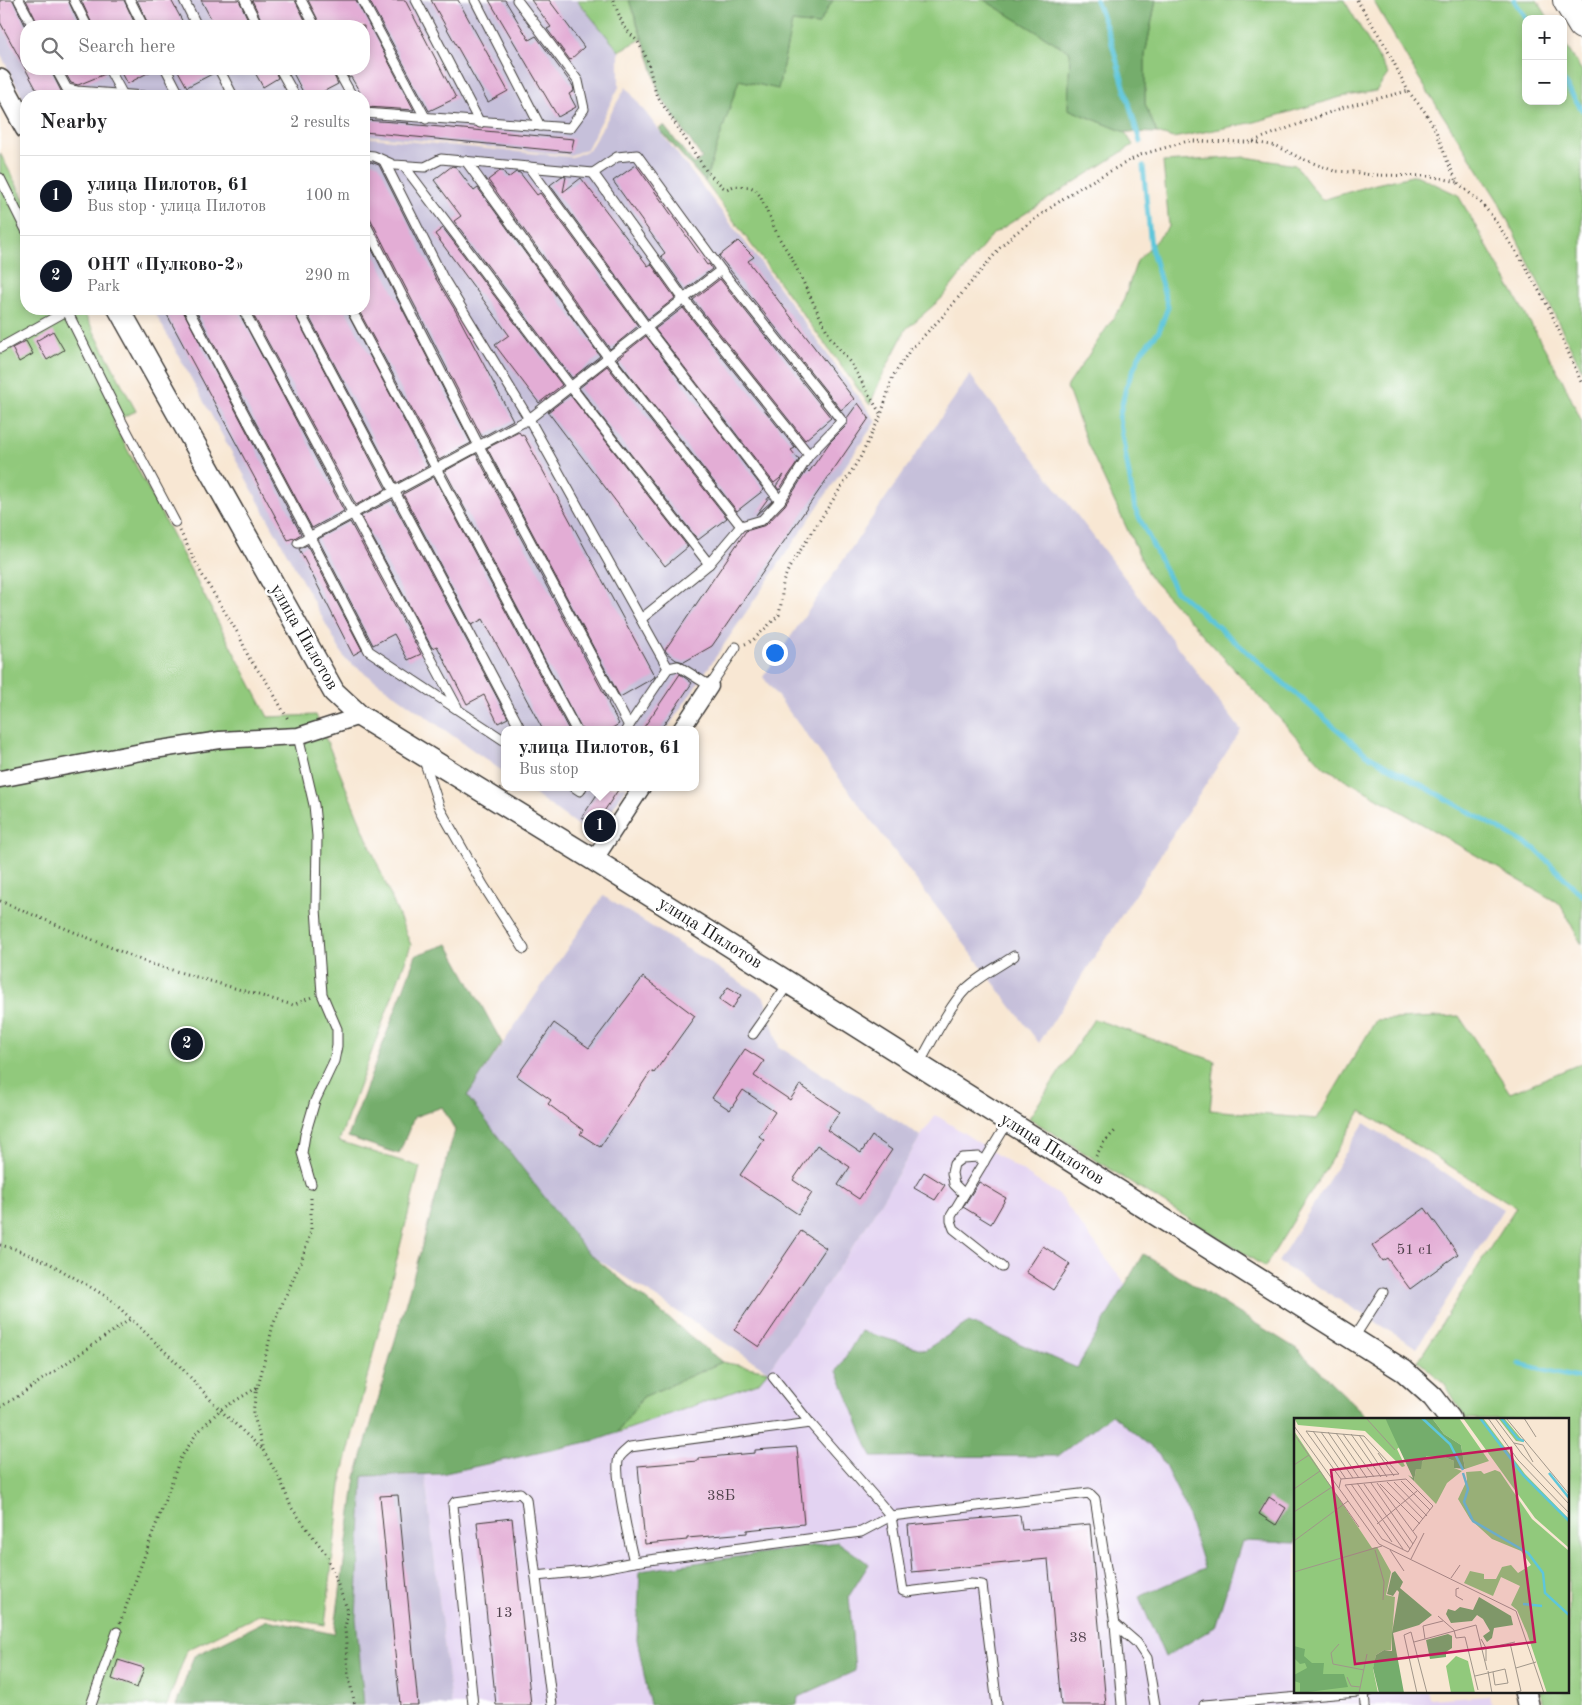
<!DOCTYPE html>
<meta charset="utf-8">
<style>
body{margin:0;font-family:"Old Standard TT",serif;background:#f2f2f2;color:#202124}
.controls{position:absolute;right:15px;top:15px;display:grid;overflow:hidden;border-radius:10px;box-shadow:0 2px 8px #0003}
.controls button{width:45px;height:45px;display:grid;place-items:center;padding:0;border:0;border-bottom:1px solid #e0e0e0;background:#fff;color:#202124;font:25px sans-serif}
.you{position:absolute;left:774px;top:652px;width:18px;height:18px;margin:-12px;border:4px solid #fff;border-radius:50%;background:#1a73e8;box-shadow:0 0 0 8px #1a73e833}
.badge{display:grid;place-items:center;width:32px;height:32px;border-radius:50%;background:#111827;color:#fff;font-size:16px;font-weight:700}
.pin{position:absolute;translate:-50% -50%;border:2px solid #fff;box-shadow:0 1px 5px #0006}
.popup{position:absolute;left:501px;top:726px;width:198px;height:65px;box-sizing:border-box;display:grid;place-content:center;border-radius:10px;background:#fff;filter:drop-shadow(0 1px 4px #0005);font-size:16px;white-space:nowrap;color:#757577}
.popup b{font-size:19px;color:#202124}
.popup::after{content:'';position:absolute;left:50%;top:100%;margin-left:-10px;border:10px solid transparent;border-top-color:#fff}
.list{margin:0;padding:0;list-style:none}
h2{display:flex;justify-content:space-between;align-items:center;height:65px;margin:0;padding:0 20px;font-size:21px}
h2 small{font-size:16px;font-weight:400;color:#757577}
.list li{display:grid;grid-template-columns:32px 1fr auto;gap:15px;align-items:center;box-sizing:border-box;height:80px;padding:0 20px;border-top:1px solid #e0e0e0}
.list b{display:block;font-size:19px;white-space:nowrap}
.list p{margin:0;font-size:16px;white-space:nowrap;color:#757577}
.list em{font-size:16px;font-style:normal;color:#757577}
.icon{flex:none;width:28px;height:28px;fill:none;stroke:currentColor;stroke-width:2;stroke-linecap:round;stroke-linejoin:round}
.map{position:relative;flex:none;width:1582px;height:1705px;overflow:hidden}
.search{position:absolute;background:#fff;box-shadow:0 2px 8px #0003;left:20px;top:20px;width:350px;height:55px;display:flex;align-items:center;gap:12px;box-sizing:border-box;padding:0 18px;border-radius:20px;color:#757577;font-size:19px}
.panel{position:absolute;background:#fff;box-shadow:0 2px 8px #0003;left:20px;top:90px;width:350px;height:225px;border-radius:20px}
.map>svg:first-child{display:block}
.built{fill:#e3d3f2}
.industrial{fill:#c6c0da;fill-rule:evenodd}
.green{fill:#91c97c;stroke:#56724c}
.forest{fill:#74ad6c;stroke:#486444}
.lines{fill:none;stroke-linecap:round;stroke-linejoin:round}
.stream{stroke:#5ec6da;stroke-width:5}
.building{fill:#e3add5}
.service-casing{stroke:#3d3a37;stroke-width:11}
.minor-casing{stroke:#3d3a37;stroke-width:19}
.tertiary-casing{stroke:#3d3a37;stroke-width:24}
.motorway-casing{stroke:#3d3a37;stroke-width:30}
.path{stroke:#3d3a37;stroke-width:3;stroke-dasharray:1 4;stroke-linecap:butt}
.service{stroke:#fff;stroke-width:9}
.minor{stroke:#fff;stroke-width:16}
.tertiary{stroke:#fff;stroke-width:21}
.motorway{stroke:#fff;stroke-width:28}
.labels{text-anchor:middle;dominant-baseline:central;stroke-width:5;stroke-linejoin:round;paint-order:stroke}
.number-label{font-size:15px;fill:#4e404a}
.street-label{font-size:18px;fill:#1c1c1c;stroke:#fff}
.inset-river{fill:none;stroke:#5ec6da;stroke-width:2.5}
.inset-road{fill:none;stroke:#a0968a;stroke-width:1}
.view{fill:#c2185b;fill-opacity:0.15;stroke:#c2185b;stroke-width:2.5}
.inset-edge{fill:none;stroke:#1c1c1c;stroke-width:2.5}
</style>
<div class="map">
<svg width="1582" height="1705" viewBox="0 0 1582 1705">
<rect width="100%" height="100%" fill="#fff"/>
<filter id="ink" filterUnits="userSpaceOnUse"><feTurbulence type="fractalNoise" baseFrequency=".02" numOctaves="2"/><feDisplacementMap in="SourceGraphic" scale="10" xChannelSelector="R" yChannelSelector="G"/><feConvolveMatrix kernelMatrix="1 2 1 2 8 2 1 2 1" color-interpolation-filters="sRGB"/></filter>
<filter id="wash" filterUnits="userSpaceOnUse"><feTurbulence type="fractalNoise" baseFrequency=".0096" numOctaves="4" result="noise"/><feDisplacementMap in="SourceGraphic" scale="20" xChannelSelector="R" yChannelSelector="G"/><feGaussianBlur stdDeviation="1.12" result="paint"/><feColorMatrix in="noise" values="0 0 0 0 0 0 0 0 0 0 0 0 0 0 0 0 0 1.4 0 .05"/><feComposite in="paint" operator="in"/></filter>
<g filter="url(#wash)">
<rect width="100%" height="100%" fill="#f8e7d3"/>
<path class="built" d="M936 1115 1059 1195 1151 1319 1296 1507V1691H1427L1429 1699 1489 1695 1491 1705H451L425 1475 441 1474 597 1440 758 1383 768 1371 865 1228 921 1136Z"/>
<g class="industrial">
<path d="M0 0H577L619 51V87L587 149 571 155 364 135V96H26V104L0 53ZM26 26H364V69H26Z"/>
<path d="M626 87 764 267 876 421 666 730H505V773L345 659 153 309H364V137L572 157 589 150Z"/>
<path d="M970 375 1241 730 1039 1043 763 677Z"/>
<path d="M524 787H627L594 837Z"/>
<path d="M603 896 764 997 779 1047 921 1136 865 1228 768 1371 585 1251 467 1096Z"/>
<path d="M1364 1123 1503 1209 1417 1348 1278 1262Z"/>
<path d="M425 1475 451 1705H364L356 1618 363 1476Z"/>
</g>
<g class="green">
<path d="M577 0H629L642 39 619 51Z"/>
<path d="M833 0H984L1070 52 1068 109 1125 132 1133 145 993 234 942 298 906 329 881 378 870 405 705 182 739 80 778 89 792 22 818 25Z"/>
<path d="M1156 0H1344L1388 74 1376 91 1341 97 1255 122 1173 138 1157 133 1145 104V55Z"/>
<path d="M1373 0H1537L1549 19H1526V101H1563V41L1582 71V370L1497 199 1415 72Z"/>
<path d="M0 153 26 203V309H82L136 411 113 422 268 717 316 715 411 945 339 1141 420 1167 342 1477 325 1625 261 1614 187 1650 167 1705H0Z"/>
<path d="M1246 157 1295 165 1322 200 1376 184 1416 175 1458 195 1562 379 1582 422V945L1560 904 1324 767 1149 576 1087 443 1067 387 1122 305 1137 261 1169 227 1163 162Z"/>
<path d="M1459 1016 1510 1093 1582 1063V1705H1543L1540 1691H1568V1419H1466L1445 1384 1418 1361 1516 1207 1361 1111 1265 1267 1029 1118 1094 1019 1215 1061 1210 1110 1317 1119 1376 1020Z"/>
<path d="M722 1362 768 1371 758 1383 617 1433 643 1397Z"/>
</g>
<g class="forest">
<path d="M629 0H833L818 25 792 22 778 89 739 80 705 182 659 129 664 126 694 164 702 158 659 94 651 63Z"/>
<path d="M984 0H1156L1145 55V104L1157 133 1125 132 1068 109 1070 52Z"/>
<path d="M448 944 502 1043 467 1096 585 1250 722 1362 643 1397 617 1433 597 1440 441 1474 363 1476 356 1618 364 1705H176L194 1656 267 1620 334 1634 356 1477 455 1130 442 1107 414 1117 399 1154 348 1137 416 955Z"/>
<path d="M1143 1254 1297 1349 1369 1419H1296V1543L1242 1541 1215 1627 1165 1657 1139 1597 1204 1568 1185 1506 1159 1454 1112 1414 1058 1456 872 1457 837 1371 861 1331 925 1350 969 1322 1077 1368Z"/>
<path d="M838 1542 869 1564 849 1596 855 1671 798 1697 797 1705H650L637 1639 640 1571Z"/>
</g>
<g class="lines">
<g class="stream">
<path d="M1096 0 1110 37 1140 142"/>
<path d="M1514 0 1526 19"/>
<path d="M1563 80 1582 110"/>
<path d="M1143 166 1151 247 1168 307 1159 331 1141 352 1126 387 1119 418 1135 509 1175 590 1366 754 1535 849 1582 895"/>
<path d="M1519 1364 1582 1379"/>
</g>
</g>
<g id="blocks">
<g class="building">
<path d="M0 0H13L26 27V69H50L62 93 54 96H40L0 22Z"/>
<path d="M26 0H68L80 26H39Z"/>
<path d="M81 0H124L136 26H93Z"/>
<path d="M137 0H171L185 26H149Z"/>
<path d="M201 0H239L251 26H215Z"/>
<path d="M252 0H295L308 26H264Z"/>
<path d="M308 0H356L414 110 367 107 364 100V96H362L351 77 349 78 344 69H364V26H321Z"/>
<path d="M369 0H405L456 98 429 111Z"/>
<path d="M431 0H458L508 91 488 102Z"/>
<path d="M489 0H505L529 40 536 36 573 86 574 91 569 94 576 107 558 117Z"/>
<path d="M531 0H549L584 47 570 60 547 29 551 27Z"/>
<path d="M63 69H103L105 74 78 85 71 83Z"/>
<path d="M119 69H155L127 84Z"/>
<path d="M177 69H213L214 73 187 87Z"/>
<path d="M253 69H274L278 78 263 87Z"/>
<path d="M287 69H331L338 84 315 96H305L292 71 289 72Z"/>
<path d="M364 120 409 123 407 124 574 139 571 152 364 132Z"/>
<path d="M371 162 379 165 436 279 455 310 513 420 482 437 370 218 364 215V166Z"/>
<path d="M636 165 707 265 709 264 712 269 685 290 661 256 665 253 613 181Z"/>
<path d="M452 166 456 167 474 191 478 188 600 356 572 378 454 221 461 216 434 180Z"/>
<path d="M500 171H503L508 178 516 172 520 173 537 195 540 193 638 326 610 349 488 180Z"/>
<path d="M562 176 566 177 563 192 581 178 648 266 651 264 675 298 648 319 550 185Z"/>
<path d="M443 228 562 385 539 403 495 345 509 335 435 234Z"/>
<path d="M364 234 471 443 439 460 358 309H364Z"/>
<path d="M738 241 754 257 748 261 854 399 841 410 719 256Z"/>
<path d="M720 279 831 418 805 440 693 300Z"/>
<path d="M683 308 795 448 791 450 799 460 779 490 776 486 784 475 774 483 655 329Z"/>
<path d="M164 309H182L301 534 293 539V538L288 540Z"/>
<path d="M195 309H237L344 511 312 528Z"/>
<path d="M250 309H292L386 489 356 505Z"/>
<path d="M305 309H345L428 466 397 483Z"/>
<path d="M53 331 64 350 47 360 36 341Z"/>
<path d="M646 336 764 490 737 511 617 359Z"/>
<path d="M26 341 33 354 19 362 12 348Z"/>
<path d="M607 366 727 518 698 540 579 388Z"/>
<path d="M570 395 688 547 665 566 548 412Z"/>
<path d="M858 403 869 418 712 646 684 662 676 660 667 653 665 650 746 531 766 525 785 505 807 470 809 472 830 442 847 425V418Z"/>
<path d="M519 432 521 435 523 434 655 677 620 697 487 448Z"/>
<path d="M476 454 609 703H608L619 724 609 730H582L445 471Z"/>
<path d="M434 477 569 730H543L483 619 472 625 403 494Z"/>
<path d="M769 497 772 501 756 515Z"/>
<path d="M392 500 508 718 498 723 484 695 467 704 437 646 432 648 361 516Z"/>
<path d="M350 522 421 654 408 660 394 634 373 645 318 539Z"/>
<path d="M307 545 362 650 353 655 299 549Z"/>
<path d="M680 674 692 683 660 730H642Z"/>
<path d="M602 787H620L595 825 582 817Z"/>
<path d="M643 977 695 1016 654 1073 651 1071 600 1147 580 1134 583 1130 548 1104 551 1100 517 1076 554 1023 589 1048Z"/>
<path d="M728 987 741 995 732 1009 719 1000Z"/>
<path d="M745 1049 764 1061 754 1076 790 1100 800 1085 840 1112 827 1130 861 1153 872 1136 892 1150 859 1199 838 1185 850 1167 817 1145 793 1180 812 1193 798 1214 740 1175 764 1140 759 1136 775 1112 743 1090 730 1110 712 1098Z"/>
<path d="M924 1172 945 1185 935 1200 914 1188Z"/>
<path d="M979 1182 1006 1198 991 1224 963 1207Z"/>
<path d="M1425 1208 1458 1254 1410 1289 1387 1258 1382 1261 1372 1246Z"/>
<path d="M801 1231 826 1248 759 1347 734 1330Z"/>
<path d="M1043 1246 1070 1264 1053 1290 1026 1272Z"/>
<path d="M797 1447 804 1524 747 1530V1533L687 1538V1540L645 1544 638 1466 698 1461V1458L755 1453V1450Z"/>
<path d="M398 1495 418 1705H400L380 1496Z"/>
<path d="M1269 1497 1286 1508 1276 1525 1259 1514Z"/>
<path d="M1020 1515 1022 1530 1090 1524 1106 1705H1061L1048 1559 912 1572 908 1525Z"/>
<path d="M512 1518 531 1705H496L477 1522Z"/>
<path d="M118 1660 144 1668 137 1688 112 1679Z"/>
</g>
</g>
</g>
<g filter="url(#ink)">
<use href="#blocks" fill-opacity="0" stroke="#3d3a37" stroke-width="1"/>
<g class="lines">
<defs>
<g id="service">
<path d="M19 0 33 26"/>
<path d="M74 0 87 26"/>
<path d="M130 0 143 26"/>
<path d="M184 0 197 26"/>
<path d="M245 0 258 26"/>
<path d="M301 0 315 26"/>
<path d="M362 0 426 119"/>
<path d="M416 0 480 123"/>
<path d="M475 0 540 126"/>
<path d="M56 69 67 89 77 91 143 96"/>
<path d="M109 69 123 95"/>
<path d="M166 69 180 96"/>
<path d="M219 69 233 96"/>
<path d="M280 69 295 96"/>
<path d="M337 69 352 96"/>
<path d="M364 113 570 128 584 109 578 81 517 0"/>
<path d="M364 155 374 156 394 165 425 167 441 159 593 173 617 157 637 155 721 270 842 421 809 455 780 501 762 520 741 526 709 564 641 619"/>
<path d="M384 161 442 276 529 419 668 668 626 730"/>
<path d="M466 161 608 357 741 526"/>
<path d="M404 166 571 387 709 564"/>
<path d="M529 167 647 328 780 501"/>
<path d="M593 173 683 298 809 455"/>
<path d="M0 178 26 230"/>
<path d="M364 221 479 446 629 726"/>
<path d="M66 309 122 422 175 522"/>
<path d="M188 309 310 537 369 651 505 741"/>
<path d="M243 309 457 707"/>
<path d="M298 309 521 730"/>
<path d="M351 309 576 730"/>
<path d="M0 348 70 309"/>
<path d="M298 543 529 419 721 270"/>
<path d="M668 668 678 666 710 686 736 647"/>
<path d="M298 736 314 805 317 836 316 909 322 994 337 1029V1046L334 1061 315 1101 305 1135 302 1153 311 1184"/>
<path d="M424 760 440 809 483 885 524 949"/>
<path d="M574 787 580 791 582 787"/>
<path d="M753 1034 789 983"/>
<path d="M919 1064C931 1043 949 1006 966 989 979 976 998 967 1014 956"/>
<path d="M964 1194 954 1184 952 1173 954 1164 962 1158 979 1157 984 1162"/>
<path d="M1002 1267 954 1229 951 1221V1216L1008 1122"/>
<path d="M1353 1339 1383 1292"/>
<path d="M773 1377 810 1423 891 1516 903 1591 907 1592 971 1584 982 1585 997 1705"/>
<path d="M634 1562 861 1532 891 1516 1089 1493 1095 1499 1115 1624 1122 1705"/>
<path d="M536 1576 587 1571 634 1562C630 1546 613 1470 619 1458 621 1454 627 1450 630 1447L810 1423"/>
<path d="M1115 1624 1137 1643 1147 1658 1155 1705"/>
<path d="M1364 1692 1365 1705"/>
<path d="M91 1705 117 1632"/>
<path d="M473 1705 453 1505 455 1502 520 1493 526 1499 552 1705"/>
<path d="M1204 1705 1370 1691"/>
</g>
<g id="minor">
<path d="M681 730 710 686"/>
<path d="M0 779 141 752 220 740 298 736 360 716"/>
<path d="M594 860 642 787"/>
</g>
<g id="tertiary">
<path d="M0 80 26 128"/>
<path d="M119 309 334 692 360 716 594 860 1404 1371 1433 1397 1450 1419"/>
<path d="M1525 1691 1528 1705"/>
</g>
<path id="motorway" d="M1567 0 1582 25"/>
</defs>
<use href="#service" class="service-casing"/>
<use href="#minor" class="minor-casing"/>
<use href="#tertiary" class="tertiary-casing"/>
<use href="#motorway" class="motorway-casing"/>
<g class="path">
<path d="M613 0 624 27 638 42 647 59 656 94 707 172 723 187 727 189 734 186 750 187 755 189 760 196 779 238 791 257 830 337 852 365 881 415"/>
<path d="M1357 0 1385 45 1408 91 1425 112 1436 131 1448 163 1458 183 1481 203 1492 216 1521 259 1550 310 1582 384"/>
<path d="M1253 142 1277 146 1300 158 1334 171 1353 172 1371 175 1430 176 1458 182"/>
<path d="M180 531 201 573 239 635 249 658 268 684 289 721"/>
<path d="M745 644 752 641 779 615 781 604 783 582 789 568 860 458 881 415 893 376 910 350 942 317 1000 248 1013 235 1043 213 1079 188 1140 155 1188 141 1251 142 1344 107 1408 91"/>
<path d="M0 901 148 963 293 1005 312 997"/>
<path d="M1096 1156 1104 1142 1116 1130"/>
<path d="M0 1245 15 1249 49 1263 109 1298 178 1364 220 1410 262 1449"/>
<path d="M257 1387 253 1412 263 1450 281 1481 291 1507 326 1554 348 1611 345 1628 348 1674 355 1705"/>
<path d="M0 1407 17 1397 132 1318"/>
<path d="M120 1623 180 1459 197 1433 220 1410 258 1387 273 1325 302 1259 311 1231V1195"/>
</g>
<use href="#service" class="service"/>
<use href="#minor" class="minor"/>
<use href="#tertiary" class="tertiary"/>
<use href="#motorway" class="motorway"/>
</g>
</g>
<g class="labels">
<g class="number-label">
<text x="1415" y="1250">51 с1</text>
<text x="721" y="1496">38Б</text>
<text x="504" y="1613">13</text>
<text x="1078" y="1638">38</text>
</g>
<g class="street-label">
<text transform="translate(304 637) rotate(60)">улица Пилотов</text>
<text transform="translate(710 933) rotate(32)">улица Пилотов</text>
<text transform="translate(1052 1149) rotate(32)">улица Пилотов</text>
</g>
</g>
<g transform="translate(1294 1418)">
<rect width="275" height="275" fill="#f8e7d3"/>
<path d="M0 0H91L107 28 103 31 111 48 108 49 71 13 4 7ZM138 0H165L195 43 171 51 167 27 150 16ZM169 0H189L231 56 275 101V130L241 100ZM204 0H210L230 24 222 23ZM0 13 78 130 83 129 97 154 92 177 101 179 97 232H90L82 237 79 251 84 275H0ZM133 38H148L160 43V50L168 53 153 65 142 86 120 63 122 51ZM201 52 206 54 238 101 275 133V275H253L233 215 223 192 217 187 226 168 207 159 199 178 170 165 176 153 190 156V161H202L208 149 217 147 224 155 237 147 227 133 198 121 176 101 164 81 173 62 172 54 187 53 190 56ZM162 238 174 243 181 275H157L152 248Z" fill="#91c97c"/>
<path d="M91 0H138L150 16 167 27 171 51 160 50V43L148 38H133L128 44 127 51H122L120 63 114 57 119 60ZM101 153 109 164 106 170 138 197 125 207 99 215 110 275H85L79 250 82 237 90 232 98 233V215L105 174 103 172 99 178 93 176 98 155ZM185 179 217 198 219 207 200 210 198 220 193 224 189 218 196 213 189 201 183 197 178 203 157 205 152 196 154 191 161 193 166 189 179 192ZM154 216 158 218V230L152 234V239L136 241 132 222ZM0 228 11 231 10 238 18 245H30L29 256H50L54 269 6 275V265L0 263V257L13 250 11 245 6 246 0 240Z" fill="#74ad6c"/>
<path class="inset-river" d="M128 0 156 26 169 52M186 0 229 57 275 103M207 0 224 21 230 23M169 55 174 71 170 84 179 103 234 135 249 155 251 175 275 197M255 55 275 80M229 186 248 188"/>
<path class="inset-road" d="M72 0 101 32M194 0 224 42 275 95M201 0 228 36 275 86M212 0 275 76M230 0 242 19M0 8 85 126 222 193 250 275M12 13 70 18 105 56 47 61M12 13 47 61 45 70M19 13 52 61M27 14 59 60M34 14 65 60M42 15 73 60M0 16 65 109M49 16 80 59M57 16 87 59M65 17 93 59M220 25 229 27 239 44M84 35 100 58M0 47 15 37M107 63 136 92M93 64 129 101M100 64 133 98M63 65 109 131M77 65 119 126M83 65 123 119 114 134 88 121 51 67 112 61 139 88 119 113M57 66 98 124M70 66 116 131M86 66 126 106M0 71 26 53M0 94 38 69M83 106 123 73M0 123 54 83M81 132 90 164 89 182M96 132 110 153M117 141 130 115M0 154 88 128M157 160 166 147M165 170 162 171V178L169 182M144 198 160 212 162 220 171 219 184 272M131 221 182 207 193 252M187 221 192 230V243M120 224 131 221 129 208 149 203M216 225 227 273 222 274M45 226 37 235 39 246 70 252M189 231 221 224M222 250 242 244M194 253 198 275M181 258 211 251 214 265 201 267 199 254M53 259 57 268 66 269M65 275 73 236M123 275 110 217 117 214 133 275"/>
<path class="view" d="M217 30 241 224 61 246 37 52Z"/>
<rect width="275" height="275" class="inset-edge"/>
</g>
</svg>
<div class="controls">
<button>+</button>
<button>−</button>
</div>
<div class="you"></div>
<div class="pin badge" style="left:600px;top:826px">1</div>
<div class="popup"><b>улица Пилотов, 61</b>Bus stop</div>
<div class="pin badge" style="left:187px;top:1044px">2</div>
<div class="search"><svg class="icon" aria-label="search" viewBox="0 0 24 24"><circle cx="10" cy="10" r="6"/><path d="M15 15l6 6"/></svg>Search here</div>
<section class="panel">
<h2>Nearby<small>2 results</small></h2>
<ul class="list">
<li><span class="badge">1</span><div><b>улица Пилотов, 61</b><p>Bus stop · улица Пилотов</p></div><em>100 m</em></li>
<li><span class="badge">2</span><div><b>ОНТ «Пулково-2»</b><p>Park</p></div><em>290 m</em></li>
</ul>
</section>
</div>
